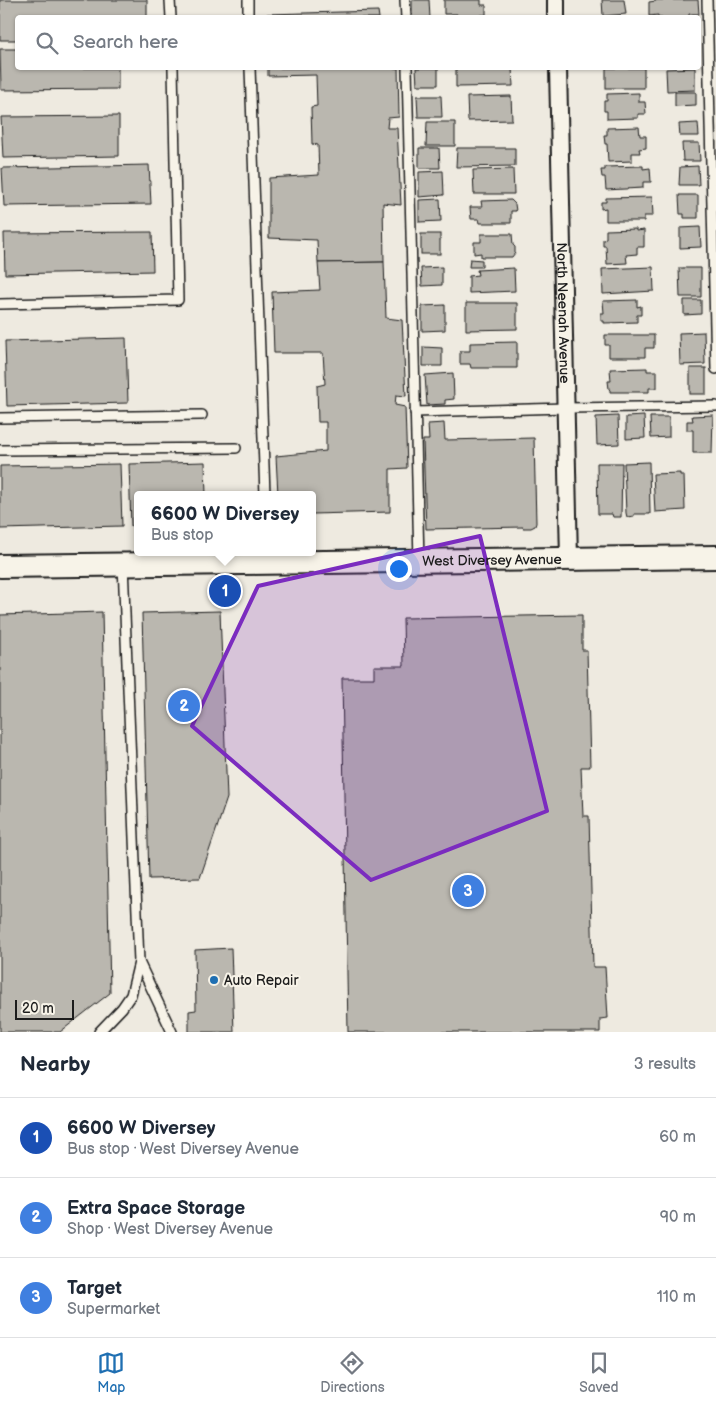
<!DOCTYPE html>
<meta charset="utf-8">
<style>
body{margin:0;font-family:"Balsamiq Sans",sans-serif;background:#f6f6f7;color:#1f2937}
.scale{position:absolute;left:15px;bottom:12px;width:59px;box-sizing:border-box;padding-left:5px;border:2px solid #1c1c1c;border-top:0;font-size:14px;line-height:18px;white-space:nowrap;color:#1c1c1c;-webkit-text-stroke:4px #f7f3e8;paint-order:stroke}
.you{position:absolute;left:398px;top:568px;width:18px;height:18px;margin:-12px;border:4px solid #fff;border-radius:50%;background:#1a73e8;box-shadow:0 0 0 8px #1a73e833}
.badge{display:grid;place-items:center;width:32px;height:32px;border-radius:50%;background:#1f6fb2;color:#fff;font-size:16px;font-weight:700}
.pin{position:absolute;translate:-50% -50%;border:2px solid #fff;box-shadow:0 1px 5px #0006}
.popup{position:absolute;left:134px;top:491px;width:182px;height:65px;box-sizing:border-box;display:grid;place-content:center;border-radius:5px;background:#fff;filter:drop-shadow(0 1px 4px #0005);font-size:16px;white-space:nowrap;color:#747a83}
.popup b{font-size:19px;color:#1f2937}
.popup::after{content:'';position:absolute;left:50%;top:100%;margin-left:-10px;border:10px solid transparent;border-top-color:#fff}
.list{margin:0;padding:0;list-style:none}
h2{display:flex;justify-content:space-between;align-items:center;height:65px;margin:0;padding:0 20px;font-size:21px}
h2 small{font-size:16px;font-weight:400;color:#747a83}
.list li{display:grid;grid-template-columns:32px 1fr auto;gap:15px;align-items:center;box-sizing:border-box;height:80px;padding:0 20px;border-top:1px solid #e0e1e3}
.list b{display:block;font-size:19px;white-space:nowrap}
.list p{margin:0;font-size:16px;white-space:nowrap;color:#747a83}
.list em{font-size:16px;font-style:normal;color:#747a83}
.icon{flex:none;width:28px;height:28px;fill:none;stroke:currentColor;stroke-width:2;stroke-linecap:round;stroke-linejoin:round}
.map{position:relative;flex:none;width:716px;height:1032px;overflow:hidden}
.search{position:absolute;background:#fff;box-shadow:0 1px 4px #0004;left:15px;right:15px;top:15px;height:55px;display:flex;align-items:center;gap:12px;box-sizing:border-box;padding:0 18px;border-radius:5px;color:#747a83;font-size:19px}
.sheet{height:305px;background:#fff}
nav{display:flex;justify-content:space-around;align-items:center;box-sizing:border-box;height:70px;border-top:1px solid #e0e1e3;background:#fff;font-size:14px;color:#747a83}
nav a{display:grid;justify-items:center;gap:2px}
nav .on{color:#1f6fb2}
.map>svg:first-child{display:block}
.building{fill:#bab7af;stroke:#1c1c1c}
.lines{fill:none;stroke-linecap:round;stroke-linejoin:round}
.lane-casing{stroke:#1c1c1c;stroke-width:12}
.street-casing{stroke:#1c1c1c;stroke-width:20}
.secondary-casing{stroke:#1c1c1c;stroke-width:26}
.lane{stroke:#f7f3e8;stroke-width:9}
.street{stroke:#f7f3e8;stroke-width:16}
.secondary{stroke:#f7f3e8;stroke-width:22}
.marked{fill:#7b2cbf;fill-opacity:0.2;stroke:#7b2cbf;stroke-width:4;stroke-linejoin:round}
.poi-dot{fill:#1f6fb2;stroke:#f7f3e8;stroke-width:2}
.labels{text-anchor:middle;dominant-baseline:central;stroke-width:4;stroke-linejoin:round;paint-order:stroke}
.street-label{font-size:14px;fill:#1c1c1c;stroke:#f7f3e8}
.poi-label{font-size:14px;fill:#1c1c1c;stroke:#f7f3e8;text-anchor:start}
</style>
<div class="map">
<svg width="716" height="1032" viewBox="0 0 716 1032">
<rect width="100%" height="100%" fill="#eeeae0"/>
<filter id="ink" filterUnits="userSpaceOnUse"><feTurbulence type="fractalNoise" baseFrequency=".02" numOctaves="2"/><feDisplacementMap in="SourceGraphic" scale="10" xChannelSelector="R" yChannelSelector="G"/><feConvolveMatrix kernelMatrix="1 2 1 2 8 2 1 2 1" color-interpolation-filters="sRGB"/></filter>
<g filter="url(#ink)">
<g class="building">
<path d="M0 0H147V18H18V40H0Z"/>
<path d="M412 0H429L430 18H412Z"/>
<path d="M444 0H481V5H486V15H481V18H457V14H444Z"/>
<path d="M602 0H624L626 14 603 16Z"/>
<path d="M656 0H698L699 14H689V18H658V15L649 16V2L656 1Z"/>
<path d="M378 11 379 18H267V14Z"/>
<path d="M0 49H18V68H118V89L1 90Z"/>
<path d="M268 68H398L399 117 388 118 387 128H397L401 205 383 203 384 262 318 263 317 240 269 238V178L319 175 318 145 312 144 311 107 317 106 316 75 268 76Z"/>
<path d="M416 68H438V85H417Z"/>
<path d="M456 68H512L513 86 456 87Z"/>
<rect x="606" y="68" width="38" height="20"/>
<path d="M695 68V90L667 91 666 69Z"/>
<path d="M675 92H696V105L675 106Z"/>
<path d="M639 93V102H645L646 114H638V118L607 119V111H604V101H607V94Z"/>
<path d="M417 96H441L442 117H418Z"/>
<path d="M511 96 512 120 468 121 467 97Z"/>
<path d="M119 116V156L3 158 1 117Z"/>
<path d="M427 122H455V146H426Z"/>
<path d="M698 123 699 136H680L679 124Z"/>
<path d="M639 127 640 136H646V148L639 149 640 153H632V161L608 162 607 144H605L604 135H607V128Z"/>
<path d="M682 143H699L700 161H683Z"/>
<path d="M419 148H439L440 168H419Z"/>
<path d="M457 148H515V166L456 167Z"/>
<path d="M149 165 151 204 4 206 2 168Z"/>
<path d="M643 166V169L650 168 651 182H643V188L606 190 605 177H602L601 170H605V167Z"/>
<path d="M698 166 699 185H679L680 167Z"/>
<path d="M513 169 514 194H474L473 170Z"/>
<path d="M443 171 444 195 419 197V172Z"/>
<path d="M679 195H698V218H684V214H680Z"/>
<path d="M652 197 653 216H644V221H606V208L601 209V202H606V198Z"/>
<path d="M440 199 441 221 419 222V200Z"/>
<path d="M511 200 515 204 516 211H511V223H480L479 219H471L470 207H482L481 201Z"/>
<path d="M700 227 701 247 680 248V228Z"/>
<path d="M636 229V231L644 230V247H637V254L626 255 627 263 607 264 606 246H603V239L606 238V230Z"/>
<path d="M152 232 153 271 5 274 4 233Z"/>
<rect x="421" y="234" width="19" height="20"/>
<path d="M481 234H512L513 245 515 247V253L512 257H481V253L474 254V242H481Z"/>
<path d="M470 259 482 260V267H469Z"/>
<path d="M384 262 386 318 402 320 406 396 396 395 395 405 405 407 407 468 390 469V512L312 514V495H278L276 456 326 451V422H318L317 386 325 384 323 353H274L272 292 320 290 318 263Z"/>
<path d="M442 267V285L422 286 421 268Z"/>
<path d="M653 267 654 291 603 294 602 269Z"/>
<path d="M514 268 515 291 469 293V276L478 275 477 270Z"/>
<path d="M679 268H701V297H680Z"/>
<path d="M637 300V307L641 306V315H637V322L604 323V321H601V313H604L603 301Z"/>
<path d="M684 300H701V314L684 315Z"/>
<path d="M466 303H517V329L466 330Z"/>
<path d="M445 305V330L422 331V306Z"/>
<path d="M704 332 705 364 680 365 679 333Z"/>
<path d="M605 335H654V348H645V357H609V345H605Z"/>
<path d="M126 338 128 403 7 406 5 341Z"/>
<path d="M517 342V368H471L470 364H460V351H470V343Z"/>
<path d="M423 347 442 348V366H423Z"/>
<path d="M647 368V371H657V388H649V392H610V390L609 389 608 381H611L610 369Z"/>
<rect x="690" y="368" width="16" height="26"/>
<path d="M453 373 454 399 445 400V404L427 405 425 375Z"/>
<path d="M713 415 712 453H693V430H687V421H693L692 416Z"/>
<path d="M618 416 619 444 597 445 596 417Z"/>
<path d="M644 416 645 438 626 439V417Z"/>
<path d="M650 417H669V437L651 438Z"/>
<path d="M444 423 445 440 534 438 536 523 535 526 531 528H523V527L426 529 423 440H429L428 424Z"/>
<path d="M205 462 206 495H138V526H131L129 464Z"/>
<path d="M649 462 650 514H634V516L627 517 626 513 624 463Z"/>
<path d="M597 463H622L621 517H613L612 514H598Z"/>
<path d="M120 464 122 526 0 529V466Z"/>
<path d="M680 473V475H684L685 510 655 512 653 474Z"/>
<path d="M220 611 227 798 200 878 149 879 142 613Z"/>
<path d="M102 612 110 993 60 1032H0V615Z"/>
<path d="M582 615V650H587L590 767H581L583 816H589L593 967H605L608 1018 600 1019V1032H348L342 678H374V666H404L403 618Z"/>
<path d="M231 948 234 1032H189V1011L196 1010 195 950Z"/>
</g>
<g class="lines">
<defs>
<g id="lane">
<path d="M170 0 171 18"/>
<path d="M248 0V18"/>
<path d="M405 0 406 18"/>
<path d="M707 0 716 369"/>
<path d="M250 68 265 495"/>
<path d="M407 68 419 561"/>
<path d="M0 304 178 300 173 68"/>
<path d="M415 412 566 408 716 406"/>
<path d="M0 418 202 415"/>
<path d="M0 450 236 448"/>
<path d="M139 962 172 1032"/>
<path d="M99 1032 122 1008 131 995 139 962 123 564"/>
</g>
<g id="street">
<path d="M556 0V18"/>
<path id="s1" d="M558 68 569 559"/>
</g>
<g id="secondary">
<path id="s2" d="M0 566 716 557"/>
</g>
</defs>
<use href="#lane" class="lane-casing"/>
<use href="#street" class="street-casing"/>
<use href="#secondary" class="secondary-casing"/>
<use href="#lane" class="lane"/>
<use href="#street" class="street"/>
<use href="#secondary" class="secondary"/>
</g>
</g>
<path class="marked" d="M480 536 547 811 371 880 192 726 258 586Z"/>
<circle class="poi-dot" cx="214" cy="980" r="5"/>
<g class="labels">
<g class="street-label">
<text stroke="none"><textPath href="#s1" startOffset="245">North Neenah Avenue</textPath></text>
<text stroke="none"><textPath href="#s2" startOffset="492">West Diversey Avenue</textPath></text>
</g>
<g class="poi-label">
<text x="224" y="980">Auto Repair</text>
</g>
</g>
</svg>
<div class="scale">20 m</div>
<div class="you"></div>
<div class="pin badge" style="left:225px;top:591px;background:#1a4fb4">1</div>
<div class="popup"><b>6600 W Diversey</b>Bus stop</div>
<div class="pin badge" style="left:184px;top:706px;background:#3f7fe0">2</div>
<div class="pin badge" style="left:468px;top:891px;background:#3f7fe0">3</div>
<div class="search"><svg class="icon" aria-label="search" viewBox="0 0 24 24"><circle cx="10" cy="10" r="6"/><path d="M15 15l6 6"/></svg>Search here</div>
</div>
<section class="sheet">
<h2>Nearby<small>3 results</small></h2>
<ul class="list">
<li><span class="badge" style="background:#1a4fb4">1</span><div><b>6600 W Diversey</b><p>Bus stop · West Diversey Avenue</p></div><em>60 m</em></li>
<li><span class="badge" style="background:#3f7fe0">2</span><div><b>Extra Space Storage</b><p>Shop · West Diversey Avenue</p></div><em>90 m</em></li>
<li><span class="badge" style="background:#3f7fe0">3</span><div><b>Target</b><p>Supermarket</p></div><em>110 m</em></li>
</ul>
</section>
<nav>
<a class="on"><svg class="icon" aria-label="map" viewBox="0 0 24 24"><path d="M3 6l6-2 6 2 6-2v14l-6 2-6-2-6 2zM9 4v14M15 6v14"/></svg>Map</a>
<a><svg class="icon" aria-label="directions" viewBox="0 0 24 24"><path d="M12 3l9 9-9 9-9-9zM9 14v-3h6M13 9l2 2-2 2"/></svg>Directions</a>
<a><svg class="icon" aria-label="saved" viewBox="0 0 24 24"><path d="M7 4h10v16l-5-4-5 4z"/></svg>Saved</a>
</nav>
